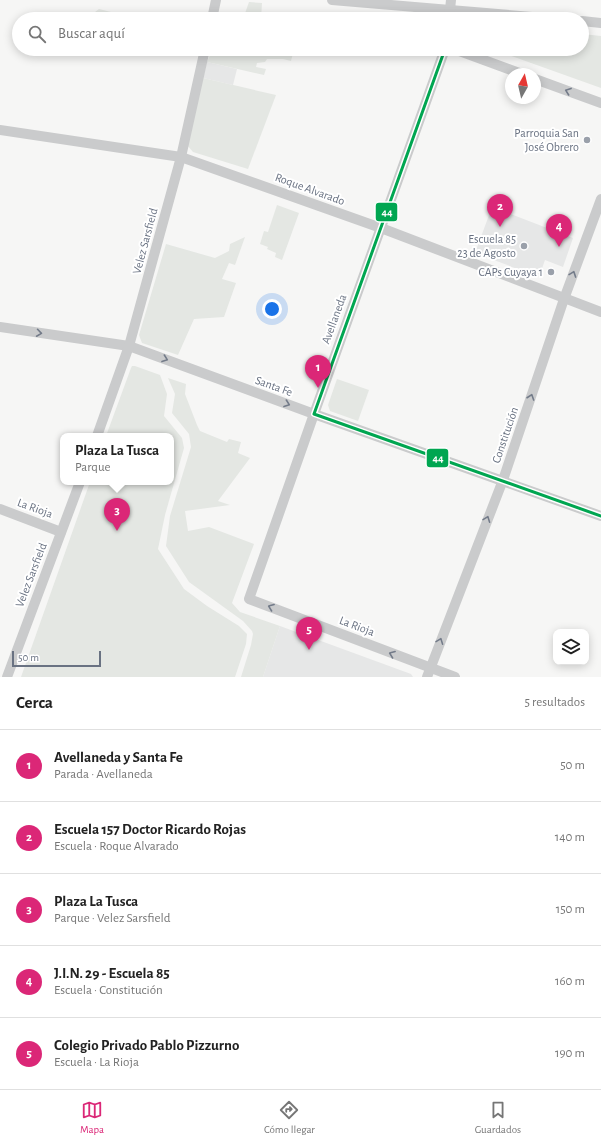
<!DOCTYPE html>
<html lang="es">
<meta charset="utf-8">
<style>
body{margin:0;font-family:"Alegreya Sans",sans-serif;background:#f6f6f6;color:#222}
.controls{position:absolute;right:12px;bottom:12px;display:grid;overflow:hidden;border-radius:8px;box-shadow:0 2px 10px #0003}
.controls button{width:36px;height:36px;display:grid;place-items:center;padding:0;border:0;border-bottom:1px solid #e0e0e0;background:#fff;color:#222;font:20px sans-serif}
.compass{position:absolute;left:505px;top:68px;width:36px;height:36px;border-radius:50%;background:#fff;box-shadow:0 2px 10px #0003;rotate:8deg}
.scale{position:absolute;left:12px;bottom:10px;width:89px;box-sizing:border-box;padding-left:4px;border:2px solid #697282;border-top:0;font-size:11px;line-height:14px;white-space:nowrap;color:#697282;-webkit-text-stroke:3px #fff;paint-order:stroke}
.you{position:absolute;left:272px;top:309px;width:14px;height:14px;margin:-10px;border:3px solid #fff;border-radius:50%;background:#1a73e8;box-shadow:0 0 0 6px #1a73e833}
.badge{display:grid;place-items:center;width:26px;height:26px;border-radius:50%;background:#db2777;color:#fff;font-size:13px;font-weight:700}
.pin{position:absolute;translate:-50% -33px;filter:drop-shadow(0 1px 2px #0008)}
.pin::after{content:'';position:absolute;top:21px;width:14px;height:12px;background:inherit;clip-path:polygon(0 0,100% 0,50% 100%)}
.popup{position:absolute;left:60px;top:433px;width:114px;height:52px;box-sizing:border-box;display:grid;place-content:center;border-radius:8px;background:#fff;filter:drop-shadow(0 1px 3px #0005);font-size:13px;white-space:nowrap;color:#767676}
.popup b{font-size:15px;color:#222}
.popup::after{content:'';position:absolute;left:50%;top:100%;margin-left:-8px;border:8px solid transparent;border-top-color:#fff}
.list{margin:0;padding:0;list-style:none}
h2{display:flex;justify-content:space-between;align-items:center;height:52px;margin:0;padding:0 16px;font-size:17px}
h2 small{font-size:13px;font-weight:400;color:#767676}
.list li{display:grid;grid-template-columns:26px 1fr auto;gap:12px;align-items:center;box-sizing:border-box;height:72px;padding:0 16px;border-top:1px solid #e0e0e0}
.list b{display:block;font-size:15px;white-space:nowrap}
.list p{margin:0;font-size:13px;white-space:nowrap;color:#767676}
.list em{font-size:13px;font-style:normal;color:#767676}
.icon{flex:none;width:22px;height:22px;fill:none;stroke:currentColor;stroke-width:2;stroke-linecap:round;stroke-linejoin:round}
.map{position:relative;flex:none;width:601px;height:677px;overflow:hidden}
.search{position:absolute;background:#fff;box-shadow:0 2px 10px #0003;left:12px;right:12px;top:12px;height:44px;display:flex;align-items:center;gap:10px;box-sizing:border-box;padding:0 14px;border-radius:22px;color:#767676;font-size:15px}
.sheet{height:412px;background:#fff}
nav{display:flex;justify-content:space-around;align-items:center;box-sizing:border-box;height:56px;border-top:1px solid #e0e0e0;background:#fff;font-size:11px;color:#767676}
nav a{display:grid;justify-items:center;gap:2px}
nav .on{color:#db2777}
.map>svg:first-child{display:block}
.built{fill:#e6e7e7}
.green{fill:#e4e7e3}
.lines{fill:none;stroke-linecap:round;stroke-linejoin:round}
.minor{stroke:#cacbcc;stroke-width:10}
.bus-1-casing{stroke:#fff;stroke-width:6}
.bus-1{stroke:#00a651;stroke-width:3}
.oneway{stroke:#737b89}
.poi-dot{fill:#9aa0aa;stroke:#fff;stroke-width:1.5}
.labels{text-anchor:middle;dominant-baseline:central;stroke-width:4;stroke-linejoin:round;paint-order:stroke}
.poi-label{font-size:12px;fill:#697282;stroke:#fff;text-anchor:end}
.street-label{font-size:12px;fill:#697282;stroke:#fff}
.line-badge{stroke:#fff;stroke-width:1.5}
.badge-label{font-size:11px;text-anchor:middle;font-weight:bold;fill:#fff}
</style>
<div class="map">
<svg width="601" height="677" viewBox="0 0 601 677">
<rect width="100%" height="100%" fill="#f6f6f5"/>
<g class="built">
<path d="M207 62 237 69 233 85 203 78Z"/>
<path d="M492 207 573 238 563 267 545 260 539 277 475 253Z"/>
<path d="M280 626 411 674 413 677H263Z"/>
</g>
<g class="green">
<path d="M249 2 262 3 261 19H243Z"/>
<path d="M99 9 139 19H86Z"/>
<path d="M582 34 601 36V88L492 49H582Z"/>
<path d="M224 49H294L291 61 283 59H267L265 62 257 63 256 67 266 69 264 75 207 62 212 50 223 52Z"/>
<path d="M203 78 276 95 248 169 193 152 187 145Z"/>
<path d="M277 205 299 213 282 260 275 257 276 253 267 249 268 247 260 244 264 231 268 232Z"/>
<path d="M245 237 235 265 229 263 222 279 236 283 224 317 194 319 178 355 142 343 139 335 166 244 215 258 229 251 230 244Z"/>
<path d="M132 366H135L160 375 167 394 164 416 182 438 184 448 165 515 158 549 184 589 207 606 239 626 247 634 246 644 235 677H21L90 482H171V436H106L131 368Z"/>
<path d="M168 378 186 384 185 394 197 425 200 431 227 442 229 439 241 442 238 453 250 458 218 501 230 505 185 511 188 531 209 527 254 544 232 603 240 612 280 626 263 677H241L251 645 253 634 252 631 243 621 189 582 166 546 170 516 191 447 189 434 172 413 175 394Z"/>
<path d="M337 379 369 390 358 421 330 411 328 405Z"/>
</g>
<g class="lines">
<g class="minor">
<path d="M332 0 556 19"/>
<path d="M212 19 216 0"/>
<path d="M449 19 451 0"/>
<path d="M582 21 601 23"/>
<path d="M445 49 314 414 249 599 455 677"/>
<path d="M454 49 522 74"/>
<path d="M535 79 601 103"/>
<path d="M0 130 181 157 381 228 601 312"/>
<path d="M0 327 129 346 314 414 601 516"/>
<path d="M97 436 129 346 181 157 205 49"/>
<path d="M0 509 61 532"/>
<path d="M7 677 80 482"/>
<path d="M427 677 503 480 564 299 601 199"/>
</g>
<defs>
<path id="bus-1" d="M445 49 314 414 601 516"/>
</defs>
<use href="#bus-1" class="bus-1-casing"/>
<use href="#bus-1" class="bus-1"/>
</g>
<defs><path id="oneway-chevron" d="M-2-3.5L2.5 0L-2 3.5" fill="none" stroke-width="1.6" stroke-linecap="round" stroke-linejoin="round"/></defs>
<g class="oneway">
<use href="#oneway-chevron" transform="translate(568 91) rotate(-160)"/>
<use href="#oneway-chevron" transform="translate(573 274) rotate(-70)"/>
<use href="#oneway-chevron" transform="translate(39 333) rotate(8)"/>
<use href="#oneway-chevron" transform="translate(165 359) rotate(20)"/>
<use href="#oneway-chevron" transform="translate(531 397) rotate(-71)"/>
<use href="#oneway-chevron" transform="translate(287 404) rotate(20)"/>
<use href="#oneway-chevron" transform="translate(487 519) rotate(-69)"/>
<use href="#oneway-chevron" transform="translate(271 607) rotate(-159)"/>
<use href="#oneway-chevron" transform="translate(440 641) rotate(-69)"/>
<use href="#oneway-chevron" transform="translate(392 654) rotate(-159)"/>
</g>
<g class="poi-dot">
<circle cx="587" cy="140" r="4"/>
<circle cx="524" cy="246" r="4"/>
<circle cx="551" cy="272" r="4"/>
</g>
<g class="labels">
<g class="poi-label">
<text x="579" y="133">Parroquia San<tspan x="579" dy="14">José Obrero</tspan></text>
<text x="516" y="239">Escuela 85<tspan x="516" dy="14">23 de Agosto</tspan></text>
<text x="543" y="272">CAPs Cuyaya 1</text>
</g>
<g class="street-label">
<text transform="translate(310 189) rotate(20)">Roque Alvarado</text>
<text transform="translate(145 241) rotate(-75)">Velez Sarsfield</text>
<text transform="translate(334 319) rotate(-70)">Avellaneda</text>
<text transform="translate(274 386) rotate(20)">Santa Fe</text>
<text transform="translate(505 435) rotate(-71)">Constitución</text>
<text transform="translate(35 508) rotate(20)">La Rioja</text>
<text transform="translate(31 575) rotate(-69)">Velez Sarsfield</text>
<text transform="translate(357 626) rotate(21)">La Rioja</text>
</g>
</g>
<g class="line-badge">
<rect x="375" y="202" width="23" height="20" rx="4" fill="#00a651"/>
<rect x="426" y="448" width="23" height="20" rx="4" fill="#00a651"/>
</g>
<g class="badge-label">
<text x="387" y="216">44</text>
<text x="438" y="462">44</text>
</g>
</svg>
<div class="controls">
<button><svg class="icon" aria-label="layers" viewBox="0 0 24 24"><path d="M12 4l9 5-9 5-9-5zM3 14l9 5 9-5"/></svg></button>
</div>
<svg class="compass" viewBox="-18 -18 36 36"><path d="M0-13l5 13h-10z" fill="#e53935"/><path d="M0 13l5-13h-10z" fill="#767676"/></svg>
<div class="scale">50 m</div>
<div class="you"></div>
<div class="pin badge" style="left:318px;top:388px">1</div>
<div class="pin badge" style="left:500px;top:227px">2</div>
<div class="pin badge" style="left:117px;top:531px">3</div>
<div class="popup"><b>Plaza La Tusca</b>Parque</div>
<div class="pin badge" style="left:559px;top:247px">4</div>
<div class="pin badge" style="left:309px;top:650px">5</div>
<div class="search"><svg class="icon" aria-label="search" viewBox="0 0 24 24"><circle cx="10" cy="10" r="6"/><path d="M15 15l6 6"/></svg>Buscar aquí</div>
</div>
<section class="sheet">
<h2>Cerca<small>5 resultados</small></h2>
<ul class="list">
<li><span class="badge">1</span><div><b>Avellaneda y Santa Fe</b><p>Parada · Avellaneda</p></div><em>50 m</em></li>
<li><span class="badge">2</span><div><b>Escuela 157 Doctor Ricardo Rojas</b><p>Escuela · Roque Alvarado</p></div><em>140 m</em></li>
<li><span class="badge">3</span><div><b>Plaza La Tusca</b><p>Parque · Velez Sarsfield</p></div><em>150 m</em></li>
<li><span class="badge">4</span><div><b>J.I.N. 29 - Escuela 85</b><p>Escuela · Constitución</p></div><em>160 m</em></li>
<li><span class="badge">5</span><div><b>Colegio Privado Pablo Pizzurno</b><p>Escuela · La Rioja</p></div><em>190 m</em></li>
</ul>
</section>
<nav>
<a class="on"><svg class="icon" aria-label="map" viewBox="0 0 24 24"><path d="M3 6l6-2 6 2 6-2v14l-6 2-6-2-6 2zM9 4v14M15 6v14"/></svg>Mapa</a>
<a><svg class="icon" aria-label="directions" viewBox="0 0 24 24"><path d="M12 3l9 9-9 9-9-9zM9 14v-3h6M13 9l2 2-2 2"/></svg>Cómo llegar</a>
<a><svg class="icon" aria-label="saved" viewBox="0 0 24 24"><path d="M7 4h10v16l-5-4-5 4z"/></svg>Guardados</a>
</nav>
